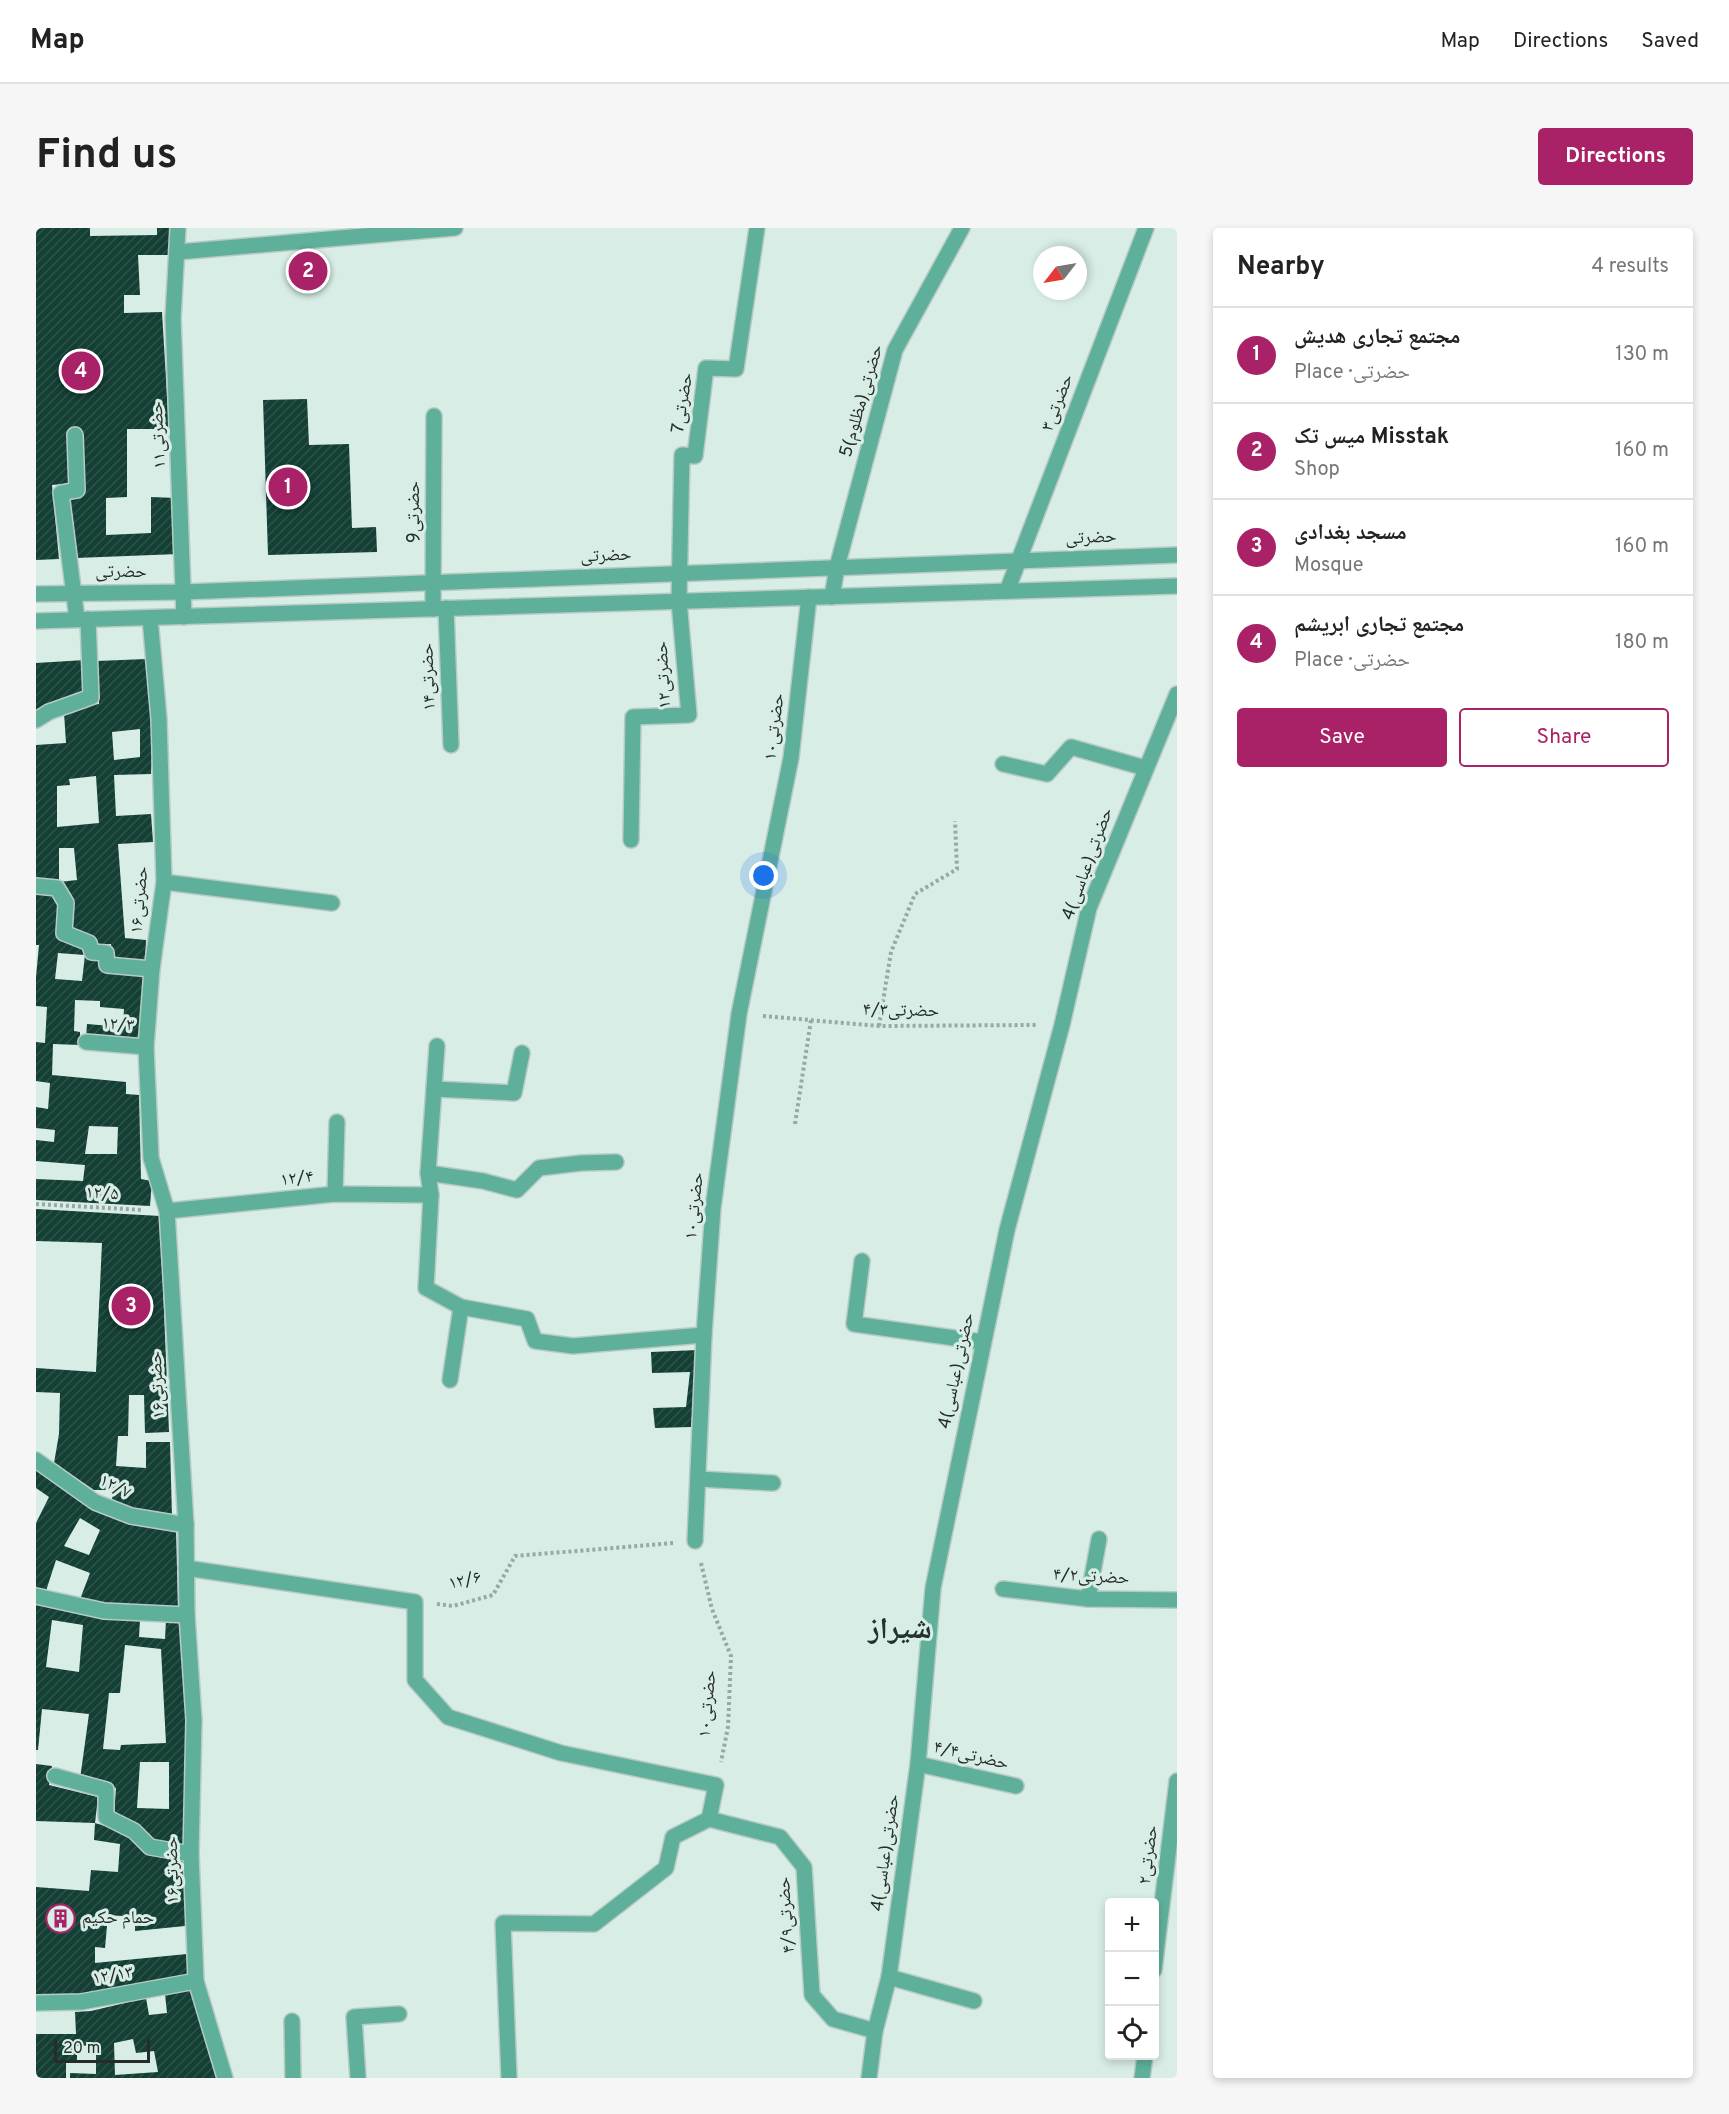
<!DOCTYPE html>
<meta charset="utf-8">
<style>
body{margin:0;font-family:Overpass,"Noto Naskh Arabic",sans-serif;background:#f6f6f6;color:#222}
.controls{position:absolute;right:18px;bottom:18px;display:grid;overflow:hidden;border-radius:6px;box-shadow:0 3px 9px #0003}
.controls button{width:54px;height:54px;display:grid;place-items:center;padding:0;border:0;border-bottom:2px solid #e0e0e0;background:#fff;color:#222;font:30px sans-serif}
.compass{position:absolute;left:997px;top:18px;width:54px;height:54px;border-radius:50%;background:#fff;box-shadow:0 3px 9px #0003;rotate:239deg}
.scale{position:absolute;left:18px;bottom:15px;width:96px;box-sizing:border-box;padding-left:6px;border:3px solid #252c2a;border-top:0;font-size:16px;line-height:21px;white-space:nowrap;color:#252c2a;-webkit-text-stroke:4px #d8ede6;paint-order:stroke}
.you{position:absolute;left:728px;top:648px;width:21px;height:21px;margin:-15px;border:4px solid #fff;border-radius:50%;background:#1a73e8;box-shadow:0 0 0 9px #1a73e833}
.badge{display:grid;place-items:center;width:39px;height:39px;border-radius:50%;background:#a92167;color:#fff;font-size:20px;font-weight:700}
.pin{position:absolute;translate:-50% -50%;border:3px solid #fff;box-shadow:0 2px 6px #0006}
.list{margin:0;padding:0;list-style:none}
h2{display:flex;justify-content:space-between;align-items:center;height:78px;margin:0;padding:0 24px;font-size:26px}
h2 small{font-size:20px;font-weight:400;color:#767676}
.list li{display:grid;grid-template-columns:39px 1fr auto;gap:18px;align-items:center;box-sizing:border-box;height:96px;padding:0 24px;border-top:2px solid #e0e0e0}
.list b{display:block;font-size:22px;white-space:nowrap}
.list p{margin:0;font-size:20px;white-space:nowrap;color:#767676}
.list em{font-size:20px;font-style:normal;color:#767676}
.actions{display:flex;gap:12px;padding:18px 24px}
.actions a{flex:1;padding:14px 0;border:2px solid #a92167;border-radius:6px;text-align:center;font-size:21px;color:#a92167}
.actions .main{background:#a92167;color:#fff}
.icon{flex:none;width:33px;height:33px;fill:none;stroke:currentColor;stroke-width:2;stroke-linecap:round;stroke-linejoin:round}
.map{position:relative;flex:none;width:1141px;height:1850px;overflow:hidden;border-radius:6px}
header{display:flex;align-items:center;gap:36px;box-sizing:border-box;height:84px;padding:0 30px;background:#fff;border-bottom:2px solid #e0e0e0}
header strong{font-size:28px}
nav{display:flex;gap:33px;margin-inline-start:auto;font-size:21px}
.intro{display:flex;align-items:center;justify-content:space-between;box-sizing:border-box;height:144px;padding:0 36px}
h1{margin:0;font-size:42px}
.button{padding:15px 27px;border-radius:6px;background:#a92167;color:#fff;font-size:21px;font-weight:700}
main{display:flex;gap:36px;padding:0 36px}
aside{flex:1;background:#fff;border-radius:6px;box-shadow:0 3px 9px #0003}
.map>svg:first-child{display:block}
.building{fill:url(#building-hatch);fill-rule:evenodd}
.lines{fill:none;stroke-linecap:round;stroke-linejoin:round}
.minor-casing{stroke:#b8cac4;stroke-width:18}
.path{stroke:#98a8a3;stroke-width:4;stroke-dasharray:3 3;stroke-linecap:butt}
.minor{stroke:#5fb09b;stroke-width:15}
.labels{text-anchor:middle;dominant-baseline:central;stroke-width:6;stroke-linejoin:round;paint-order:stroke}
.street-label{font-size:18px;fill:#252c2a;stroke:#d8ede6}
.poi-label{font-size:18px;fill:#252c2a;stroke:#d8ede6;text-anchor:start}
.town-label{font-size:30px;font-weight:bold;fill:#23332e;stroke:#d8ede6}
</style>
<header>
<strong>Map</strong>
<nav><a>Map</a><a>Directions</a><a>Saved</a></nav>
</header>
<div class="intro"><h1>Find us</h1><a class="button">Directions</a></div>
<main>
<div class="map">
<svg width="1141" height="1850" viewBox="0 0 1141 1850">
<defs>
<pattern id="building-hatch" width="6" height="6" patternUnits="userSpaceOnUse" patternTransform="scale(1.5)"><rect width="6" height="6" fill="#133f35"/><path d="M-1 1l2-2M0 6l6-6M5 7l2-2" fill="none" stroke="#2d524a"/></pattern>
</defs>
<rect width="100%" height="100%" fill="#d8ede6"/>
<g class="building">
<path d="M0 0H54V8L121 7V0H136L137 27H102L104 67H88V85L126 84 133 201H91V269L70 270V307L115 305V269L140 270 142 326 40 330 31 271 45 270 44 202H36L37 255 16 257 23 331 0 332Z"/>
<path d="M271 171 273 217 313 216 316 300 340 299 341 324 232 327 227 172Z"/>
<path d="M110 431 117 500 115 546 78 547 80 588 115 586 117 614 82 616 89 710 110 712 109 736 75 732V716L58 717 33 703 23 654 41 652 38 620H23V654H0V517L30 515 28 485 43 479 63 476 61 433ZM104 501V529L78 532 76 504ZM60 548 63 595 21 599V558L34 557 33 551Z"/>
<path d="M49 432 50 465 0 485V435Z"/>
<path d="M0 662 19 664 26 674 23 709 108 745 103 814 50 810 51 796 87 799 88 781 64 779V773L39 772 38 803 44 804V817L17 816 16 847 90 854V866L103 867 105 951 116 953 114 978 0 972V951L47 953 49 937 0 933V912L18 914 19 902 0 900V879L12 881 14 855 0 853V814L9 815 11 779 0 778V749L3 717H0ZM22 725 49 727 46 753 19 751ZM53 898 82 899 81 926H49Z"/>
<path d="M0 981 124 988 133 1204 109 1205 108 1167H93L92 1208H82L80 1238 110 1240V1214H134L136 1289 105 1284 76 1273 77 1262H58L18 1235 23 1206 24 1165 0 1164V1140L60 1144 66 1015 0 1013Z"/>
<path d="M662 1122 655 1199 619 1200 617 1180 650 1179 654 1144 616 1145 615 1124Z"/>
<path d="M0 1240 41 1270 71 1287 86 1293 140 1302 142 1381 43 1374 54 1345 20 1332 9 1366 0 1363V1295L13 1269 0 1260ZM44 1290 64 1302 53 1327 28 1318Z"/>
<path d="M0 1373 47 1383V1387L104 1392 103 1409 129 1411 130 1392H146L152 1514 150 1621 117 1614 78 1588 80 1560 44 1551 53 1486 6 1481 2 1522H0ZM16 1392 47 1397 43 1444 10 1439ZM89 1417 125 1421 130 1515 85 1517 84 1522 67 1521 73 1465H84ZM104 1534H133V1581L101 1580Z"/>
<path d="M0 1536 16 1538 13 1557 62 1569 59 1595 0 1593Z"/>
<path d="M59 1595 96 1606 108 1615 107 1625 149 1629 150 1680 149 1698 99 1703V1689L72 1687 69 1720 59 1719V1735L151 1726 153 1750 59 1766 0 1768V1659L53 1663 55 1642 82 1644 84 1616 58 1612Z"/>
<path d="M158 1761 180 1850H34V1845L60 1846V1817L41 1818V1833H30V1850H0V1806H40L39 1784 55 1783 110 1770 113 1787 131 1785 129 1766ZM97 1811 100 1825 118 1823 122 1844 79 1847 78 1815Z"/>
</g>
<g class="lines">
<defs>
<g id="minor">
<path d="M142 0 137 90 148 389"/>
<path d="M142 24 419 0"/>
<path d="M39 207 41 262 25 265 41 391"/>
<path d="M971 363 1110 0"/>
<path d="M0 366 148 364 1141 327"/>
<path d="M796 369 801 339 859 122 926 0"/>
<path d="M410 380 415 517"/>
<path d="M397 381 398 188"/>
<path d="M114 390 123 491 128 654 116 741 110 819 115 930 131 983 150 1297 151 1387 158 1492 155 1626 160 1753 189 1850"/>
<path d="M0 393 1141 358"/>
<path d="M0 492 13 484 55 469 52 391"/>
<path d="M967 536 1011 546 1035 519 1109 540"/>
<path d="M595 612 597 489 653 487 643 373 646 227 659 228 670 140 700 141 721 0"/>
<path d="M128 654 296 675"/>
<path d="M0 658 21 660 30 675 28 705 53 715 56 724 70 725 71 737 116 741"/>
<path d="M50 814 110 819"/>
<path d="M401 818 392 945 395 967 390 1060 425 1079 491 1091 499 1113 537 1118 668 1107"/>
<path d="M398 861 478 865 486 825"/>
<path d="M392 945 447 953 481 962 503 940 545 935 580 934"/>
<path d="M299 966 301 894"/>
<path d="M131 983 299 966 395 967"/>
<path d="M826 1033 818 1096 947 1114"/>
<path d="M414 1152 425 1079"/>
<path d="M0 1232 59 1274 95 1288 150 1297"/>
<path d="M662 1251 737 1255"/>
<path d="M659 1313 668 1107 677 980 703 786 755 530 773 369"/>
<path d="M150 1340 379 1374V1452L412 1489 525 1525 680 1557 673 1591"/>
<path d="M967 1361 1052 1371 1141 1372"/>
<path d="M0 1368 68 1383 151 1387"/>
<path d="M1052 1371 1063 1311"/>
<path d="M882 1536 980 1558"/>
<path d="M19 1548 70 1562V1589L98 1603 114 1619 155 1626"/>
<path d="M1118 1742 1141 1553"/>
<path d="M853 1749 938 1773"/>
<path d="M0 1775 45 1774 160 1753"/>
<path d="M256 1793 257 1850"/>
<path d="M322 1850 318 1789 363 1786"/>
<path d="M473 1850 467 1695 558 1696 630 1640 637 1609 673 1591 744 1609 768 1639 776 1767 797 1791 839 1803"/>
<path d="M833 1850 839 1803 853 1749 882 1536 897 1360 971 1002 1026 797 1053 680 1141 466"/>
<path d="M1106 1850 1109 1828"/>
</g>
</defs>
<use href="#minor" class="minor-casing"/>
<g class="path">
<path d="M727 788 843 798 1001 797"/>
<path d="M843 798 855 724 879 666 921 641 919 593"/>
<path d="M759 896 775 792"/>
<path d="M0 976 107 982"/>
<path d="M665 1335 676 1381 695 1428 692 1499 685 1534"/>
<path d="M401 1376 417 1378 457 1367 479 1328 638 1315"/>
</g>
<use href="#minor" class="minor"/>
</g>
<defs>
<symbol id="building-ring" viewBox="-11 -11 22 22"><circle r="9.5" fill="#d8ede6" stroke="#a92167" stroke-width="1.5"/><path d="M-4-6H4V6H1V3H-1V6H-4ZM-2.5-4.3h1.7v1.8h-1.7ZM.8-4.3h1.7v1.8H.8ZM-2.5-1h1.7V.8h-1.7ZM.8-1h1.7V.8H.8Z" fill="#a92167"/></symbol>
</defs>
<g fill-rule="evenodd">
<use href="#building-ring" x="8" y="1674" width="33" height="33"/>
</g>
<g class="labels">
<g class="street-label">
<text transform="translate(826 173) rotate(-74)">5حضرتی(مظلوم)</text>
<text transform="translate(647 175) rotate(-81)">7حضرتی</text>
<text transform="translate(1022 175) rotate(-69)">حضرتی۳</text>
<text transform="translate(123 207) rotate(-93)">حضرتی۱۱</text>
<text transform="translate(378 284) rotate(-90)">9حضرتی</text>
<text transform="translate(1055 310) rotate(-2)">حضرتی</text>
<text transform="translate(570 328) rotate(-2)">حضرتی</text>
<text x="85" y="344">حضرتی</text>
<text transform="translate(628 447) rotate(-93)">حضرتی۱۲</text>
<text transform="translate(393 449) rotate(-92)">حضرتی۱۴</text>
<text transform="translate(739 499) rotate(-83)">حضرتی۱۰</text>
<text transform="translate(1052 636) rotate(-70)">4حضرتی(عباسی)</text>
<text transform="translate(104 672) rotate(-85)">حضرتی۱۶</text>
<text transform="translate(865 783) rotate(1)">حضرتی۴/۳</text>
<text transform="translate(82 797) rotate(4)">۱۲/۳</text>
<text transform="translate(261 951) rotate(-6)">۱۲/۴</text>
<text transform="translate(66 966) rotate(3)">۱۲/۵</text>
<text transform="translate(659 978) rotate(-84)">حضرتی۱۰</text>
<text transform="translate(921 1143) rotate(-78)">4حضرتی(عباسی)</text>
<text transform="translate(122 1157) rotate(-93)">حضرتی۱۶</text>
<text transform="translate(79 1259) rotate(26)">۱۲/۷</text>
<text transform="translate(1055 1349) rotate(3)">حضرتی۴/۲</text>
<text transform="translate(429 1353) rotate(-13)">۱۲/۶</text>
<text transform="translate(672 1476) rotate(-85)">حضرتی۱۰</text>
<text transform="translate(935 1528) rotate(13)">حضرتی۴/۴</text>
<text transform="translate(850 1625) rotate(-82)">4حضرتی(عباسی)</text>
<text transform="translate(1113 1627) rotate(-83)">حضرتی۲</text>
<text transform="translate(137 1642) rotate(-91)">حضرتی۱۶</text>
<text transform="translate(751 1687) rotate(-94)">حضرتی۴/۹</text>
<text transform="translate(77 1748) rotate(-10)">۱۲/۱۳</text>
</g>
<g class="poi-label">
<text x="46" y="1690">حمام حکیم</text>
</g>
<g class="town-label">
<text x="864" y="1402">شیراز</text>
</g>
</g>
</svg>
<div class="controls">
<button>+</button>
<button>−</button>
<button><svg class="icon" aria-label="locate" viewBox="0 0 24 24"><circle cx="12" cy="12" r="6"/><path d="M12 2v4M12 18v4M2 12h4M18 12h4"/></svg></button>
</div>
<svg class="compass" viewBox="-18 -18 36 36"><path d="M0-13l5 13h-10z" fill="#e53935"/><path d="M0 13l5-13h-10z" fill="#767676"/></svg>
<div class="scale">20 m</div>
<div class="you"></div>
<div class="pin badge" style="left:252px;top:259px">1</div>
<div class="pin badge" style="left:272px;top:43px">2</div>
<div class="pin badge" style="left:95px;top:1078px">3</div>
<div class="pin badge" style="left:45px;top:143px">4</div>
</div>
<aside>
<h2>Nearby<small>4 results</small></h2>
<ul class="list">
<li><span class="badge">1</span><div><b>مجتمع تجاری هدیش</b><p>Place · حضرتی</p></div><em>130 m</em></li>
<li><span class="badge">2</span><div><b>میس تک Misstak</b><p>Shop</p></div><em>160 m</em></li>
<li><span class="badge">3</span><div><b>مسجد بغدادی</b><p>Mosque</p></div><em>160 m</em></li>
<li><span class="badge">4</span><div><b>مجتمع تجاری ابریشم</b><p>Place · حضرتی</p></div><em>180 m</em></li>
</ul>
<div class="actions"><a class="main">Save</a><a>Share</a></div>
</aside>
</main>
